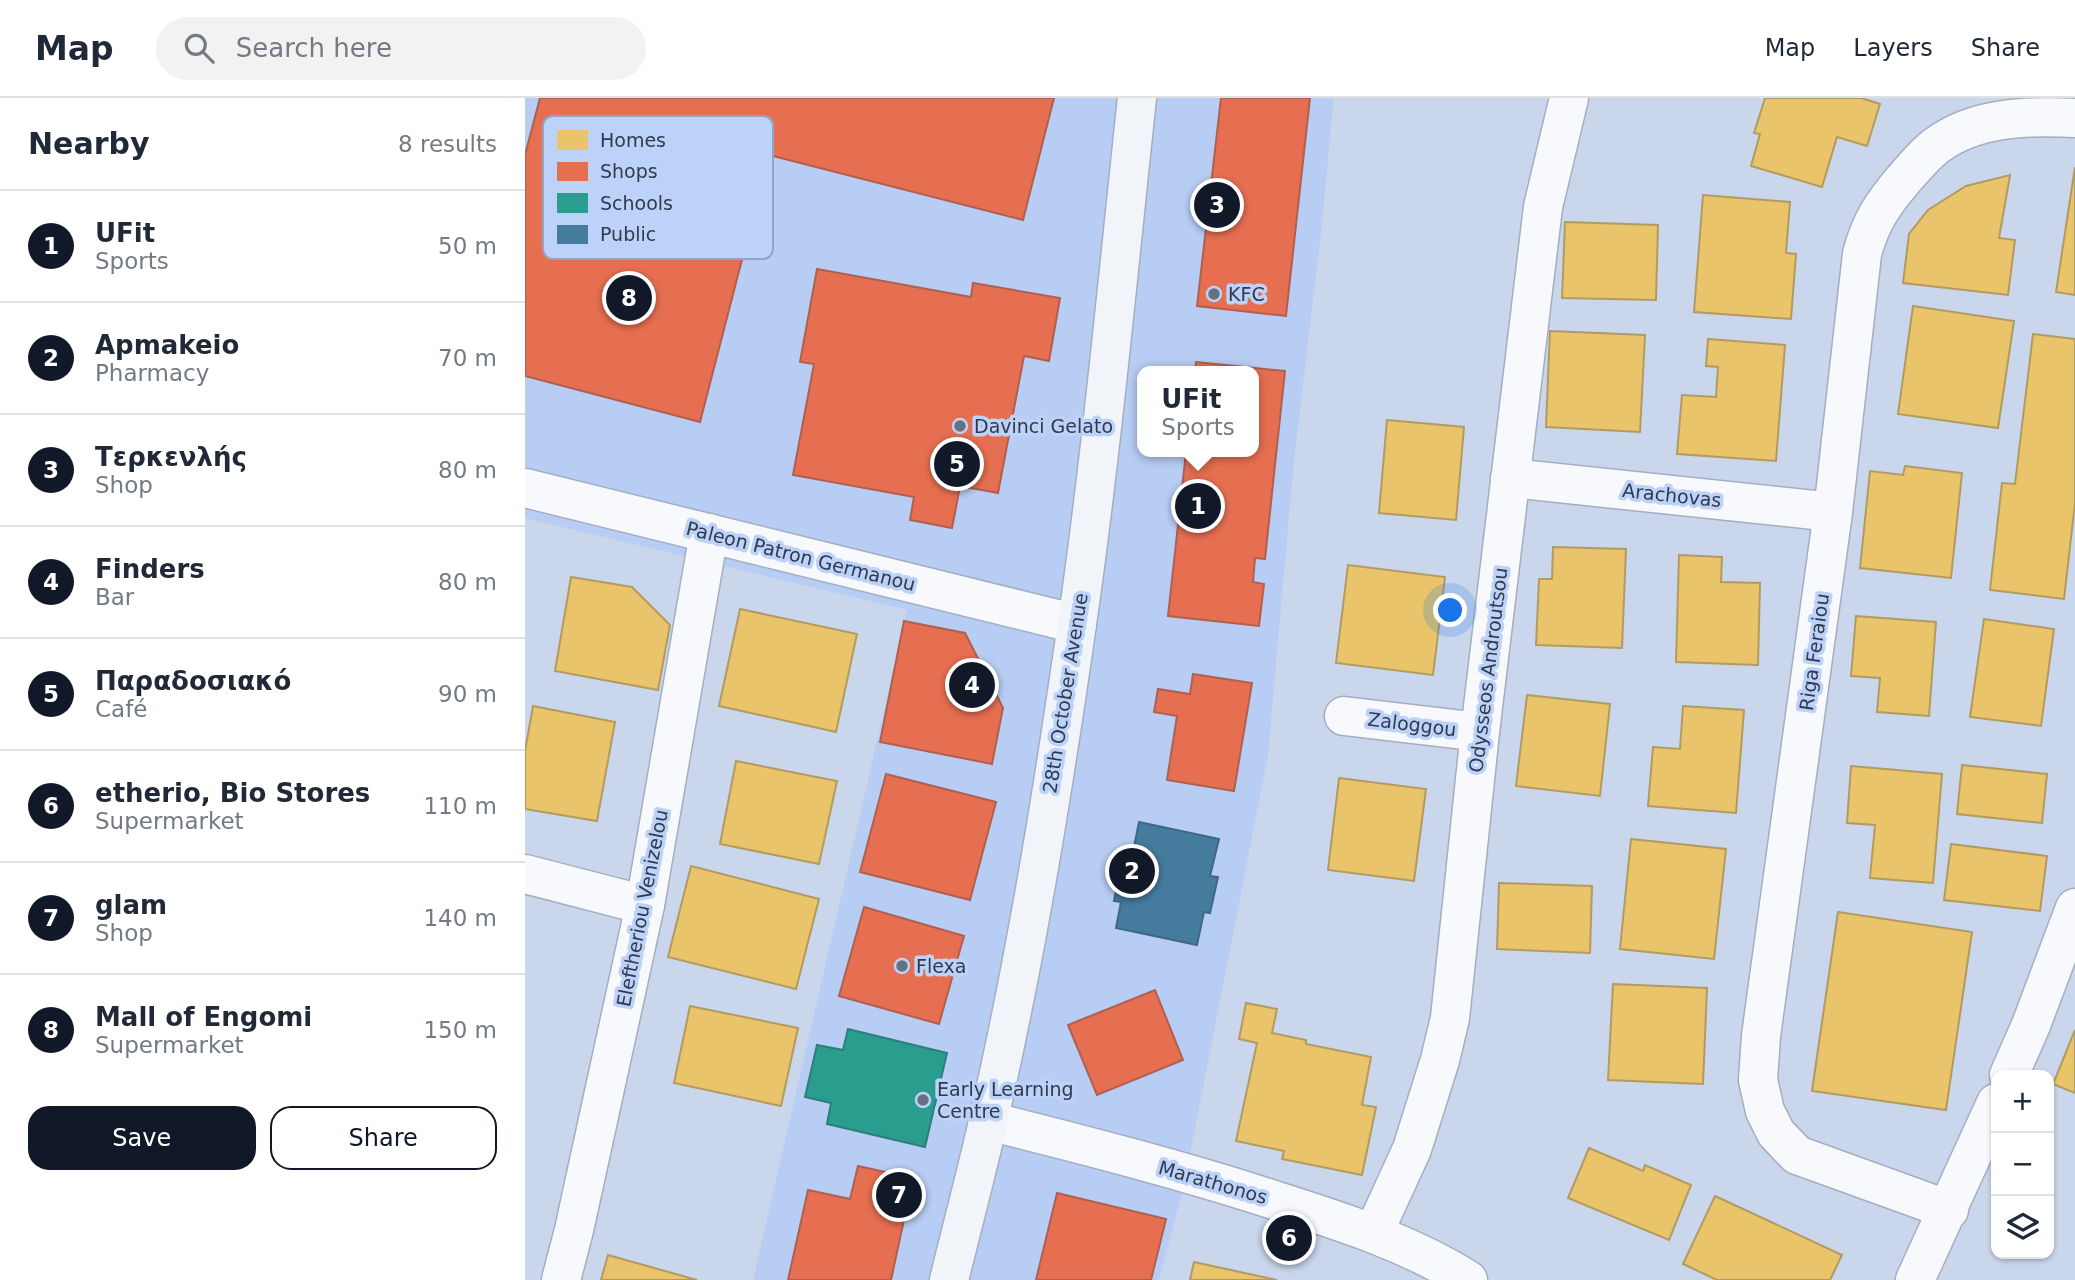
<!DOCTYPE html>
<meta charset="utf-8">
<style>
body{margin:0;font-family:"DejaVu Sans",sans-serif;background:#f2f2f3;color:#1f2937}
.controls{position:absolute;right:21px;bottom:21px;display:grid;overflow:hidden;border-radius:14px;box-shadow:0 2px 5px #0004}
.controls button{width:63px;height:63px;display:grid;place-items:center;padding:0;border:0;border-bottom:2px solid #e0e1e3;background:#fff;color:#1f2937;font:35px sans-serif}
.you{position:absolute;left:926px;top:513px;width:24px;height:24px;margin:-18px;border:5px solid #fff;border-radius:50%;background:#1a73e8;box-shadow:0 0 0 10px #1a73e833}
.badge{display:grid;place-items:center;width:46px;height:46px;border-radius:50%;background:#111827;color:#fff;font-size:23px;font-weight:700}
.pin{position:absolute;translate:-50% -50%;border:4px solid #fff;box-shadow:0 2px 7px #0006}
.popup{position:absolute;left:612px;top:268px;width:122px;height:91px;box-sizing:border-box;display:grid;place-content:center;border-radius:14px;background:#fff;filter:drop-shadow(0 2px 5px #0005);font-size:23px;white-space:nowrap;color:#747a83}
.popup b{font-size:26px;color:#1f2937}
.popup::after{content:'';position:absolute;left:50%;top:100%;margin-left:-14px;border:14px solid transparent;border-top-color:#fff}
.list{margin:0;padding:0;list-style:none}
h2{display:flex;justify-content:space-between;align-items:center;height:91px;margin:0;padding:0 28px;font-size:30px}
h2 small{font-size:23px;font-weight:400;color:#747a83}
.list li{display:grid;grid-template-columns:46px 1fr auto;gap:21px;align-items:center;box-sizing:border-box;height:112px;padding:0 28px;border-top:2px solid #e0e1e3}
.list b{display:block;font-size:26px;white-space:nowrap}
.list p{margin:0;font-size:23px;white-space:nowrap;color:#747a83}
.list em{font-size:23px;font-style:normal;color:#747a83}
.actions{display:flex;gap:14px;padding:21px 28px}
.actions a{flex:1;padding:16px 0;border:2px solid #111827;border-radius:21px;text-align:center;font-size:24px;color:#111827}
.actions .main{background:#111827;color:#fff}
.icon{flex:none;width:38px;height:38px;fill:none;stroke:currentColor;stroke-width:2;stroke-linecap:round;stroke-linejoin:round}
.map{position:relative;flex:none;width:1550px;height:1182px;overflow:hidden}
header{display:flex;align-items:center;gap:42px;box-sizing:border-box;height:98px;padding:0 35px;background:#fff;border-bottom:2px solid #e0e1e3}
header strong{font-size:33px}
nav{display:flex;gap:38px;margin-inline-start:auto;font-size:24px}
.search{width:490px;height:63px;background:#f2f2f3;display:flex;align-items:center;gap:18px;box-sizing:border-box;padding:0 24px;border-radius:38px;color:#747a83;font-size:26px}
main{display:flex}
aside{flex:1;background:#fff}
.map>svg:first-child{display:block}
.built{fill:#b8cdf4;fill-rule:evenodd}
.homes{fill:#e9c46a;stroke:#b29b61;stroke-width:2}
.shops{fill:#e76f51;stroke:#b05f50;stroke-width:2}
.schools{fill:#2a9d8f;stroke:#2c7f7b;stroke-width:2}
.public{fill:#457b9d;stroke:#3f6885;stroke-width:2}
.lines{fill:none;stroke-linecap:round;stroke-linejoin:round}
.street-casing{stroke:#a5aec1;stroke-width:41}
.secondary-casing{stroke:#a5aec1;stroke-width:41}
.street{stroke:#f7f9fc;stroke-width:38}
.secondary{stroke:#f1f4f9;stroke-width:38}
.poi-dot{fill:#667184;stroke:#bdd2f8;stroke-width:2.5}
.labels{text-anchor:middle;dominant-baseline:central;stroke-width:7;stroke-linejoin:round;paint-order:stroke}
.poi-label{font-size:19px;fill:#303a4d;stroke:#bdd2f8;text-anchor:start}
.street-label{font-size:19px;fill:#303a4d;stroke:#bdd2f8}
.key{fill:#bdd2f8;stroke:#93a4c5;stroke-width:2}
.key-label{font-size:19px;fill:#303a4d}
</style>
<header>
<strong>Map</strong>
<div class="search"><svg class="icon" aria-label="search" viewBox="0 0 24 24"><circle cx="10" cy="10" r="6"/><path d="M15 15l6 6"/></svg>Search here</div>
<nav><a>Map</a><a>Layers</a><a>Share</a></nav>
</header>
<main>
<aside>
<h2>Nearby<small>8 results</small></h2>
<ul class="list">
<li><span class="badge">1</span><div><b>UFit</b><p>Sports</p></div><em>50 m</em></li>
<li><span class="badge">2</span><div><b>Apmakeio</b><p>Pharmacy</p></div><em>70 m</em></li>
<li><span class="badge">3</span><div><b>Τερκενλής</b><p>Shop</p></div><em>80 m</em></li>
<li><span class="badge">4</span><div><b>Finders</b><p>Bar</p></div><em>80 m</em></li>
<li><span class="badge">5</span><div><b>Παραδοσιακό</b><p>Café</p></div><em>90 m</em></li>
<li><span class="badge">6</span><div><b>etherio, Bio Stores</b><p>Supermarket</p></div><em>110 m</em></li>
<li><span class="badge">7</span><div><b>glam</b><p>Shop</p></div><em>140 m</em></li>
<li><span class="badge">8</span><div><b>Mall of Engomi</b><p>Supermarket</p></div><em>150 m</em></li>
</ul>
<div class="actions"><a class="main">Save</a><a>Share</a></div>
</aside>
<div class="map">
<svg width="1550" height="1182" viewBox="0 0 1550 1182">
<rect width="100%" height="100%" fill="#cad6eb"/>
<path class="built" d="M0 0H809L795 144 769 362 743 657 659 1087 634 1182H228L382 512 0 420ZM617 273H729V354H617Z"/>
<g class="homes">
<path d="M1240 0H1336L1355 6 1342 48 1312 39 1297 89 1226 68 1235 36 1229 35Z"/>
<path d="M1550 69V197L1531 194Z"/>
<path d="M1485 77 1474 140 1490 142 1483 197 1378 185 1384 136 1403 112 1441 88Z"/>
<path d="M1178 97 1265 104 1261 155 1271 156 1266 221 1169 214Z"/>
<path d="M1040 124 1133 127 1131 202 1037 200Z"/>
<path d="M1388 208 1489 223 1473 330 1373 316Z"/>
<path d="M1025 233 1120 237 1115 334 1021 329Z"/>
<path d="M1508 236 1550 241V405L1539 501 1465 492 1477 385 1490 386Z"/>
<path d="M1183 241 1260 247 1251 363 1152 356 1157 297 1191 299 1193 269 1181 268Z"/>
<path d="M862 322 939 329 931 422 854 415Z"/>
<path d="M1380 368 1437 375 1426 480 1335 470 1345 373 1378 377Z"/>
<path d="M1028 449 1101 451 1097 550 1011 547 1014 481H1027Z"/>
<path d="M1154 457 1197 459 1196 484 1235 485 1233 567 1151 564Z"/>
<path d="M823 467 920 479 908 577 811 565Z"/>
<path d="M46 479 107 489 145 527 133 592 30 573Z"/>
<path d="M215 511 332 536 311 634 194 608Z"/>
<path d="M1331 518 1411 524 1404 618 1352 614 1355 580 1326 578Z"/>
<path d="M1459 521 1529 531 1516 628 1445 619Z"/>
<path d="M1002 597 1085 606 1075 698 991 688Z"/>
<path d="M8 608 90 624 72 723 0 711V653Z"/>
<path d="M1158 608 1219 612 1211 715 1123 708 1128 649 1155 651Z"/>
<path d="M211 663 312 683 294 766 195 746Z"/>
<path d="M1437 667 1522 676 1517 725 1432 716Z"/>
<path d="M1326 668 1417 676 1408 785 1345 780 1350 727 1322 725Z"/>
<path d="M814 680 901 691 889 783 803 772Z"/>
<path d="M1106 741 1201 751 1189 861 1095 851Z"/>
<path d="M1426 746 1522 758 1515 813 1419 802Z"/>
<path d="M166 768 294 801 271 891 143 859Z"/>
<path d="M974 785 1067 788 1065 855 972 851Z"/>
<path d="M1313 814 1447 834 1421 1012 1287 993Z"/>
<path d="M1088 886 1182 890 1178 986 1083 982Z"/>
<path d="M721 905 752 911 747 935 781 942V946L846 959 837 1007 851 1009 837 1077 757 1061 759 1053 711 1043 732 945 714 941Z"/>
<path d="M165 908 273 930 256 1008 149 985Z"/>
<path d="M1550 932V995L1528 986Z"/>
<path d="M1064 1050 1118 1073 1120 1067 1166 1087 1144 1142 1043 1100Z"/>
<path d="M1190 1098 1317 1157 1305 1182H1192L1158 1166Z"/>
<path d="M83 1157 172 1182H76Z"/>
<path d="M669 1164 752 1182H665Z"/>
</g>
<g class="shops">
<path d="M15 0H529L498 122 244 57 175 324 0 278V57Z"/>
<path d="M696 0H785L761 218 672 208Z"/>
<path d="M292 171 446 199 448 185 535 200 524 263 499 258 473 395 435 388 427 430 385 422 389 399 268 377 289 266 275 264Z"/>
<path d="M671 264 760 273 740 461 730 460 728 484 739 486 734 528 643 518 661 354H729V273H670Z"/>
<path d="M379 523 440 535 478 610 467 666 355 644Z"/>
<path d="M668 576 727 585 709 693 642 682 652 618 629 614 633 591 665 596Z"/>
<path d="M361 676 471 704 445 802 335 774Z"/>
<path d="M339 809 439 838 414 926 314 898Z"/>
<path d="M630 892 658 962 572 997 543 927Z"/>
<path d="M333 1068 388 1080 366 1182H263L283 1092 325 1101Z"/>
<path d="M532 1095 641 1121 626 1182H511Z"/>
</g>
<path class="schools" d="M323 931 422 955 400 1049 302 1026 306 1005 280 999 292 947 318 952Z"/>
<path class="public" d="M614 724 694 741 685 778 693 779 685 815 679 814 672 847 591 830 596 804 589 803 599 752 608 754Z"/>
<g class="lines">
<defs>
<g id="street">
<path d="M985 380 1308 414"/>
<path d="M0 390 552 526"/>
<path d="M819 618 955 634"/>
<path d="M0 776 120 807"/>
<path d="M1484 977 1506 927 1550 810"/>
<path d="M464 1023C560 1047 657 1072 752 1103 818 1124 884 1145 943 1182"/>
<path d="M1424 1112 1272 1057 1251 1035 1240 1013 1233 982 1236 938 1308 414 1337 156C1345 125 1357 107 1378 82 1388 71 1399 57 1411 48 1451 18 1503 18 1550 20"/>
<path d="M849 1134 887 1051 915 962 925 920 955 634 1018 109 1044 0"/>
<path d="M36 1182 49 1132 120 807 184 435"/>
<path d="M1390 1182 1471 1005"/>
</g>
<path id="secondary" d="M424 1182C437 1129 451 1077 463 1024 501 860 528 693 552 526 577 352 593 176 612 0"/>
</defs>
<use href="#street" class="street-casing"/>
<use href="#secondary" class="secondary-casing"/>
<use href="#street" class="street"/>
<use href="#secondary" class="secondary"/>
</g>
<g class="poi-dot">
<circle cx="689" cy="196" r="7"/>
<circle cx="435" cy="328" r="7"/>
<circle cx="377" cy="868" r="7"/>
<circle cx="398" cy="1002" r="7"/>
</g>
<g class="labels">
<g class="poi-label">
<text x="703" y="196">KFC</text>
<text x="449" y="328">Davinci Gelato</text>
<text x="391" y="868">Flexa</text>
<text x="412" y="991">Early Learning<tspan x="412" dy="22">Centre</tspan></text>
</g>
<g class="street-label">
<text transform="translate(1147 397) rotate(6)">Arachovas</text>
<text transform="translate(276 458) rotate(14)">Paleon Patron Germanou</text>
<text transform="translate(1289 554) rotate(-82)">Riga Feraiou</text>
<text transform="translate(963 572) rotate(-83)">Odysseos Androutsou</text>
<text transform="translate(540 595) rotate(-81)">28th October Avenue</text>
<text transform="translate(887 626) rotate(7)">Zaloggou</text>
<text transform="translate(117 810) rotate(-79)">Eleftheriou Venizelou</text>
<text transform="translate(688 1084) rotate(16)">Marathonos</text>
</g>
</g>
<rect x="18" y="18" width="230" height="143" rx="10" class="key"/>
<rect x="32" y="32" width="31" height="20" fill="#e9c46a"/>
<rect x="32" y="64" width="31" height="19" fill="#e76f51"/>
<rect x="32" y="95" width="31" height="20" fill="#2a9d8f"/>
<rect x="32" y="127" width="31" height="19" fill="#457b9d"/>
<g class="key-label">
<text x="75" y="49">Homes</text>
<text x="75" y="80">Shops</text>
<text x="75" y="112">Schools</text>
<text x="75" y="143">Public</text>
</g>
</svg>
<div class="controls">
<button>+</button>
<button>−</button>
<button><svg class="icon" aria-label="layers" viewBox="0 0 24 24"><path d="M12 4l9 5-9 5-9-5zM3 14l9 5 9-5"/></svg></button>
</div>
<div class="you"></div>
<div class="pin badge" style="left:673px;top:408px">1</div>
<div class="popup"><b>UFit</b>Sports</div>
<div class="pin badge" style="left:607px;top:773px">2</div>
<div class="pin badge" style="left:692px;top:107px">3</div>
<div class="pin badge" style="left:447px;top:587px">4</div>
<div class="pin badge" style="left:432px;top:366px">5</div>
<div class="pin badge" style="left:764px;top:1140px">6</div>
<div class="pin badge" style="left:374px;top:1097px">7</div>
<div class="pin badge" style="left:104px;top:200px">8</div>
</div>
</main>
